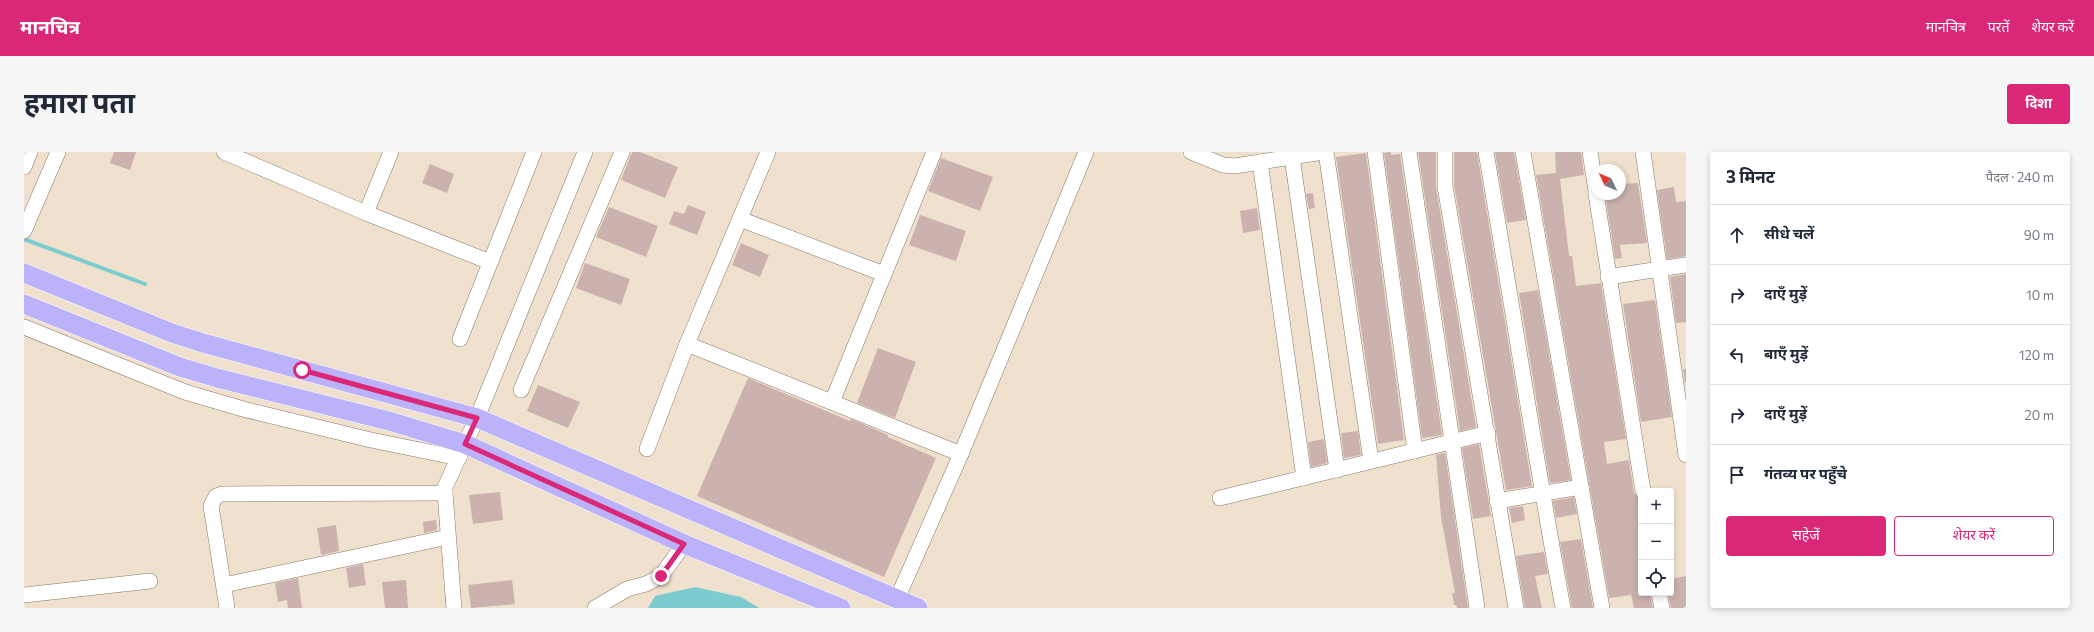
<!DOCTYPE html>
<html lang="hi">
<meta charset="utf-8">
<style>
body{margin:0;font-family:Commissioner,"Noto Sans Devanagari",sans-serif;background:#f6f6f7;color:#1f2937}
.controls{position:absolute;right:12px;bottom:12px;display:grid;overflow:hidden;border-radius:4px;box-shadow:0 2px 6px #0003}
.controls button{width:36px;height:36px;display:grid;place-items:center;padding:0;border:0;border-bottom:1px solid #e0e1e3;background:#fff;color:#1f2937;font:20px sans-serif}
.compass{position:absolute;left:1566px;top:12px;width:36px;height:36px;border-radius:50%;background:#fff;box-shadow:0 2px 6px #0003;rotate:314deg}
.stop{position:absolute;width:12px;height:12px;margin:-9px;border:3px solid #db2777;border-radius:50%;background:#fff}
.stop.end{background:#db2777;border-color:#fff;box-shadow:0 1px 4px #0008}
.list{margin:0;padding:0;list-style:none}
h2{display:flex;justify-content:space-between;align-items:center;height:52px;margin:0;padding:0 16px;font-size:17px}
h2 small{font-size:13px;font-weight:400;color:#747a83}
.list li{display:grid;grid-template-columns:26px 1fr auto;gap:12px;align-items:center;box-sizing:border-box;height:60px;padding:0 16px;border-top:1px solid #e0e1e3}
.list b{display:block;font-size:15px;white-space:nowrap}
.list em{font-size:13px;font-style:normal;color:#747a83}
.actions{display:flex;gap:8px;padding:12px 16px}
.actions a{flex:1;padding:9px 0;border:1px solid #db2777;border-radius:4px;text-align:center;font-size:14px;color:#db2777}
.actions .main{background:#db2777;color:#fff}
.icon{flex:none;width:22px;height:22px;fill:none;stroke:currentColor;stroke-width:2;stroke-linecap:round;stroke-linejoin:round}
.map{position:relative;flex:none;width:1662px;height:456px;overflow:hidden;border-radius:4px}
header{display:flex;align-items:center;gap:24px;box-sizing:border-box;height:56px;padding:0 20px;background:#db2777;color:#fff}
header strong{font-size:19px}
nav{display:flex;gap:22px;margin-inline-start:auto;font-size:14px}
.intro{display:flex;align-items:center;justify-content:space-between;box-sizing:border-box;height:96px;padding:0 24px}
h1{margin:0;font-size:28px}
.button{padding:10px 18px;border-radius:4px;background:#db2777;color:#fff;font-size:14px;font-weight:700}
main{display:flex;gap:24px;padding:0 24px}
aside{flex:1;background:#fff;border-radius:4px;box-shadow:0 2px 6px #0003}
.map>svg:first-child{display:block}
.water{fill:#7ccccf}
.lines{fill:none;stroke-linecap:round;stroke-linejoin:round}
.stream{stroke:#7ccccf;stroke-width:4}
.building{fill:#ccb2ae}
.minor-casing{stroke:#867968;stroke-width:16}
.major-casing{stroke:#fff;stroke-width:20}
.minor{stroke:#fff;stroke-width:15}
.major{stroke:#bbb2fa;stroke-width:19}
.route{stroke:#db2777;stroke-width:5}
</style>
<header>
<strong>मानचित्र</strong>
<nav><a>मानचित्र</a><a>परतें</a><a>शेयर करें</a></nav>
</header>
<div class="intro"><h1>हमारा पता</h1><a class="button">दिशा</a></div>
<main>
<div class="map">
<svg width="1662" height="456" viewBox="0 0 1662 456">
<rect width="100%" height="100%" fill="#f0e1ce"/>
<path class="water" d="M671 435 717 445 735 456H624L631 444Z"/>
<g class="lines">
<path class="stream" d="M0 87 121 132"/>
</g>
<g class="building">
<path d="M90 0H112L106 18 86 11Z"/>
<path d="M608 0H616L654 15 641 46 597 28Z"/>
<path d="M1367 0V3L1376 2 1418 283 1398 286 1360 1Z"/>
<path d="M1394 0H1412V35L1452 275 1436 279Z"/>
<path d="M1430 0H1453L1508 334 1482 338 1430 33Z"/>
<path d="M1471 0H1490L1502 68 1483 71Z"/>
<path d="M1531 0H1557L1560 23 1536 27 1545 104H1548L1552 134 1577 131 1602 287 1580 290 1583 312 1605 308 1610 341 1617 348V441H1626L1629 456H1610L1607 443 1585 446 1512 23 1532 21Z"/>
<path d="M1342 1 1380 288 1354 292 1312 5Z"/>
<path d="M917 6 969 25 956 59 904 39Z"/>
<path d="M406 12 430 22 423 41 398 31Z"/>
<path d="M1614 31 1623 91 1596 93 1598 106 1591 107 1581 42H1596V32Z"/>
<path d="M1650 35 1652 50 1662 49V104L1643 107 1633 38Z"/>
<path d="M1289 41 1291 56 1285 57 1282 42Z"/>
<path d="M664 53 682 60 673 83 645 72 650 59 660 62Z"/>
<path d="M585 55 634 74 622 105 572 85Z"/>
<path d="M1233 56 1236 78 1219 81 1216 59Z"/>
<path d="M896 63 942 79 932 109 885 93Z"/>
<path d="M717 91 745 103 736 125 708 113Z"/>
<path d="M561 111 606 127 597 153 552 136Z"/>
<path d="M1662 122V170L1652 171 1646 125Z"/>
<path d="M1514 138 1547 328 1526 331 1495 141Z"/>
<path d="M1631 148 1648 265 1617 270 1599 152Z"/>
<path d="M854 196 892 210 871 266 833 251Z"/>
<path d="M1659 217H1662V231H1661Z"/>
<path d="M724 226 826 269 827 267 864 283V285L912 306 860 425 673 344Z"/>
<path d="M514 233 556 250 544 276 503 259Z"/>
<path d="M1334 279 1337 303 1320 306 1317 281Z"/>
<path d="M1300 287 1303 311 1287 315 1284 290Z"/>
<path d="M1455 292 1467 364 1449 367 1438 296Z"/>
<path d="M1421 301 1444 456H1433L1432 453H1430L1428 441H1431L1417 365 1412 303Z"/>
<path d="M476 340 479 368 449 372 445 343Z"/>
<path d="M1550 345 1553 362 1532 366 1529 349Z"/>
<path d="M1499 354 1501 368 1488 371 1485 356Z"/>
<path d="M412 368 413 378 400 381 399 370Z"/>
<path d="M312 373 315 399 297 403 293 376Z"/>
<path d="M1557 387 1569 456H1548L1536 390Z"/>
<path d="M1520 400 1524 422 1511 424 1518 456H1501L1492 404Z"/>
<path d="M339 412 342 433 325 436 322 416Z"/>
<path d="M1662 424V456H1647L1644 441H1647V427Z"/>
<path d="M274 426 278 456H264L263 448 254 450 251 431Z"/>
<path d="M382 428 384 456H361L358 430Z"/>
<path d="M488 428 491 452 447 456 444 433Z"/>
</g>
<g class="lines">
<defs>
<g id="minor">
<path d="M200 0 342 61 466 110"/>
<path d="M1167 0 1199 13 1211 14 1299 0"/>
<path d="M1302 0 1347 309"/>
<path d="M1351 0 1391 299"/>
<path d="M1385 0 1453 456"/>
<path d="M1421 0V34L1492 456"/>
<path d="M1462 0C1488 152 1511 304 1539 456"/>
<path d="M1499 0 1578 456"/>
<path d="M1566 0 1572 39"/>
<path d="M1619 0 1662 303"/>
<path d="M1268 5 1313 318"/>
<path d="M1236 10 1280 326"/>
<path d="M0 15 6 0"/>
<path d="M1572 42 1619 339"/>
<path d="M342 61 367 0"/>
<path d="M716 67 860 122"/>
<path d="M0 79 34 0"/>
<path d="M1584 125 1662 113"/>
<path d="M0 175 161 240 219 257 347 288 435 306"/>
<path d="M436 187 510 0"/>
<path d="M663 192 937 302"/>
<path d="M497 238 598 0"/>
<path d="M808 250 910 0"/>
<path d="M623 297 663 192 744 0"/>
<path d="M421 341 430 456"/>
<path d="M1196 346 1464 281"/>
<path d="M1473 349 1557 335"/>
<path d="M200 433 424 385"/>
<path d="M1635 441 1638 456"/>
<path d="M0 443 126 429"/>
<path d="M873 447 937 302 1062 0"/>
<path d="M203 456 187 354 192 344 198 342 421 341V335L453 266 561 0"/>
<path d="M571 456 603 437 622 432 637 424 660 392"/>
</g>
<g id="major">
<path d="M0 121 148 181 179 191 453 266 894 456"/>
<path d="M0 152 156 215 193 226 365 269 441 292 660 392 817 456"/>
</g>
</defs>
<use href="#minor" class="minor-casing"/>
<use href="#major" class="major-casing"/>
<use href="#minor" class="minor"/>
<use href="#major" class="major"/>
</g>
<g class="lines">
<path class="route" d="M278 218 453 266 441 292 660 392 637 424"/>
</g>
</svg>
<div class="controls">
<button>+</button>
<button>−</button>
<button><svg class="icon" aria-label="locate" viewBox="0 0 24 24"><circle cx="12" cy="12" r="6"/><path d="M12 2v4M12 18v4M2 12h4M18 12h4"/></svg></button>
</div>
<svg class="compass" viewBox="-18 -18 36 36"><path d="M0-13l5 13h-10z" fill="#e53935"/><path d="M0 13l5-13h-10z" fill="#747a83"/></svg>
<div class="stop" style="left:278px;top:218px"></div>
<div class="stop end" style="left:637px;top:424px"></div>
</div>
<aside>
<h2>3 मिनट<small>पैदल · 240 m</small></h2>
<ul class="list">
<li><svg class="icon" aria-label="ahead" viewBox="0 0 24 24"><path d="M12 20V5M6 11l6-6 6 6"/></svg><div><b>सीधे चलें</b></div><em>90 m</em></li>
<li><svg class="icon" aria-label="right" viewBox="0 0 24 24"><path d="M7 20v-9h11M14 6l5 5-5 5"/></svg><div><b>दाएँ मुड़ें</b></div><em>10 m</em></li>
<li><svg class="icon" aria-label="left" viewBox="0 0 24 24"><path d="M17 20v-9H6M10 6l-5 5 5 5"/></svg><div><b>बाएँ मुड़ें</b></div><em>120 m</em></li>
<li><svg class="icon" aria-label="right" viewBox="0 0 24 24"><path d="M7 20v-9h11M14 6l5 5-5 5"/></svg><div><b>दाएँ मुड़ें</b></div><em>20 m</em></li>
<li><svg class="icon" aria-label="arrive" viewBox="0 0 24 24"><path d="M6 21V4h12l-3 4 3 4H6"/></svg><div><b>गंतव्य पर पहुँचे</b></div></li>
</ul>
<div class="actions"><a class="main">सहेजें</a><a>शेयर करें</a></div>
</aside>
</main>
